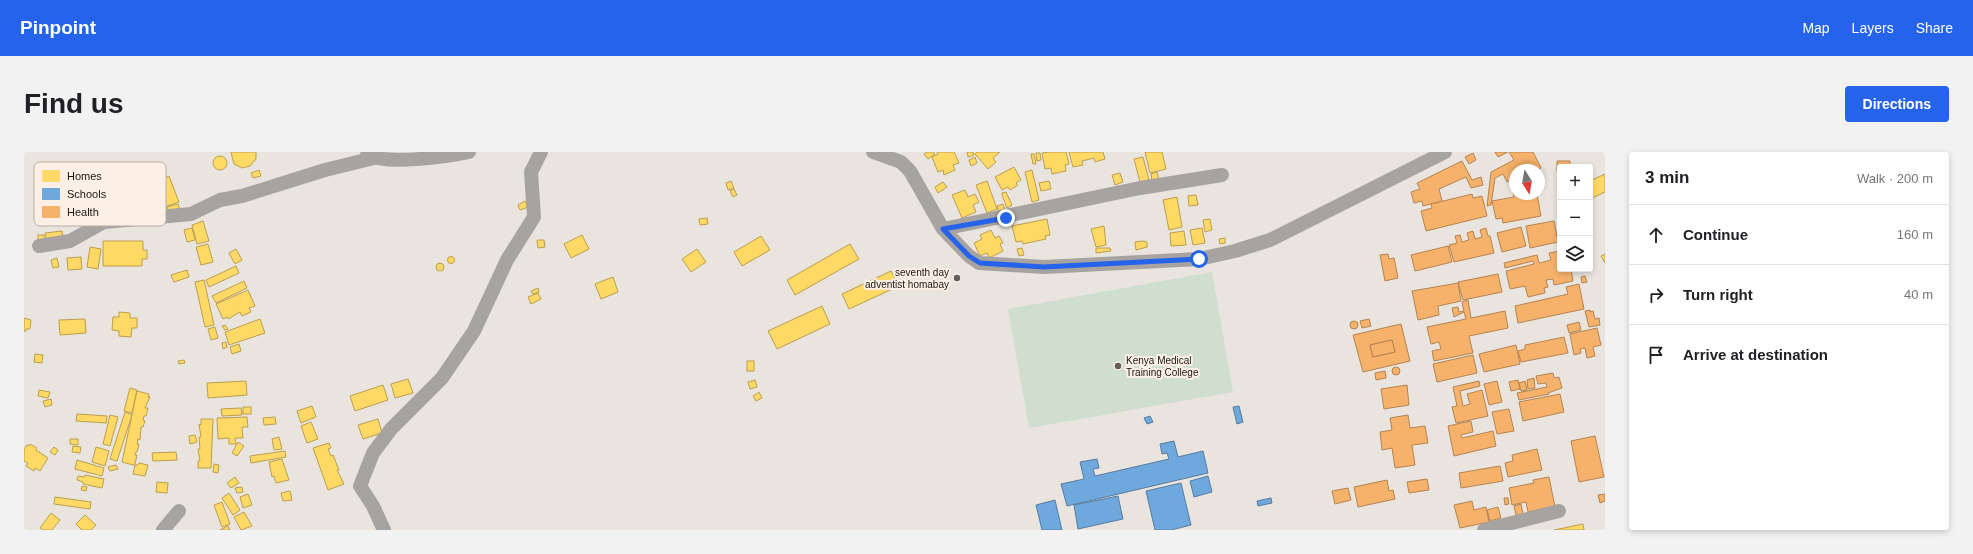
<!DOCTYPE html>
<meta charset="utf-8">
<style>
body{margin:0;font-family:Arial,sans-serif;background:#f2f2f2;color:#202124}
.controls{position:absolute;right:12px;top:12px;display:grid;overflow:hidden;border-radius:4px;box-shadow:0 2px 6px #0003}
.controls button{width:36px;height:36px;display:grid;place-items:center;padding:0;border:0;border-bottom:1px solid #e0e0e0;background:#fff;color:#202124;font:20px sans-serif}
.compass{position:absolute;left:1485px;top:12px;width:36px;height:36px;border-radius:50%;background:#fff;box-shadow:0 2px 6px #0003;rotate:169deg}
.stop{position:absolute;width:12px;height:12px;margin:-9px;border:3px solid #2563eb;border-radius:50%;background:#fff}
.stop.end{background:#2563eb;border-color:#fff;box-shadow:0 1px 4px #0008}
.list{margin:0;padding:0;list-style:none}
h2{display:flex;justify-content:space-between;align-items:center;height:52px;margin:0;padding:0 16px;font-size:17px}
h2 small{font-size:13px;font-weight:400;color:#757577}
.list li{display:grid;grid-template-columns:26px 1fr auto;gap:12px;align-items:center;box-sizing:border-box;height:60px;padding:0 16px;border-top:1px solid #e0e0e0}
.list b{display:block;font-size:15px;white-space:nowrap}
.list em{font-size:13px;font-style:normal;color:#757577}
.icon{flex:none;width:22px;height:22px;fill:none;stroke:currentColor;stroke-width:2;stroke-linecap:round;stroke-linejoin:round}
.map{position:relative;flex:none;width:1581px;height:378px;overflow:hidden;border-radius:4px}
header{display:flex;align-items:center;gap:24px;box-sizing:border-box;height:56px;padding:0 20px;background:#2563eb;color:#fff}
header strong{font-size:19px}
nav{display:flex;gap:22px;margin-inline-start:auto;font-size:14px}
.intro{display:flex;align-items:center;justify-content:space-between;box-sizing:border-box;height:96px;padding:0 24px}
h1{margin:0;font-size:28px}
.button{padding:10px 18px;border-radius:4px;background:#2563eb;color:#fff;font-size:14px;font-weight:700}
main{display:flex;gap:24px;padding:0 24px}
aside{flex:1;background:#fff;border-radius:4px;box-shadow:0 2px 6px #0003}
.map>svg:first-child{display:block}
.green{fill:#d0ded0}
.homes{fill:#ffd966;stroke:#ba9e4d}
.schools{fill:#6fa8dc;stroke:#567ca0}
.health{fill:#f6b26b;stroke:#b48351;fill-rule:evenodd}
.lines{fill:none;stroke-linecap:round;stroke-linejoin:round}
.minor{stroke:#a6a3a1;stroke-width:14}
.route{stroke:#2563eb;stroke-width:5}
.poi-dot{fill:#635e5a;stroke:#fcf0e6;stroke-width:1.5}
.labels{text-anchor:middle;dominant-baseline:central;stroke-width:4;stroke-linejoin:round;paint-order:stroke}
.poi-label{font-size:10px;fill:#1a1613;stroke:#fcf0e6;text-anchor:end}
.key{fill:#fcf0e6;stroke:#b8afa7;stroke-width:1}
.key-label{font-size:11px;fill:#1a1613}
</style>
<header>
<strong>Pinpoint</strong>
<nav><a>Map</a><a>Layers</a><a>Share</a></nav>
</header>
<div class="intro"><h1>Find us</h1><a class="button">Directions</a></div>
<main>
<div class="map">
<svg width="1581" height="378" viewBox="0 0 1581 378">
<rect width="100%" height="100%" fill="#eae4de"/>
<path class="green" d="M1188 120 1209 240 1005 276 984 157Z"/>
<g class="homes">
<path d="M207 0H232V7L226 14 218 16 210 12Z"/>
<path d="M903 0H909L911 2 904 7 900 2Z"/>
<path d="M913 0H930L935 11 929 13 931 18 920 23 919 18 914 20 908 5 914 2Z"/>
<path d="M943 0H949L950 3 944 5Z"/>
<path d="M953 0H976L969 6 972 10 964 17 951 2Z"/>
<path d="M1025 0H1042L1045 12 1041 13 1042 19 1028 22 1027 16 1021 17 1018 1Z"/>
<path d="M1045 0H1079L1081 7 1071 10 1070 6 1058 9 1059 13 1049 15Z"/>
<path d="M1121 0H1138L1142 17 1126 21Z"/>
<path d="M1012 1H1016L1017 8 1013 9Z"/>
<path d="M1007 2H1010L1012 12H1009Z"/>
<circle cx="196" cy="11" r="7"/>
<path d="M951 5 953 11 947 14 945 8Z"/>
<path d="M1119 5 1125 28 1116 30 1110 7Z"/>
<path d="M990 15 997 28 992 31 994 33 986 38 984 35 978 38 971 25Z"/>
<path d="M235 18 237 24 229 26 227 21Z"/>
<path d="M1008 18 1015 48 1008 50 1001 20Z"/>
<path d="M1133 20 1135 28 1128 29 1127 22Z"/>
<path d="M139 21 141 26 145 24 155 50 140 55 130 29 134 27 133 23Z"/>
<path d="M1096 21 1099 30 1091 33 1088 23Z"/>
<path d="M1581 22V40L1566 47V29Z"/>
<path d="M707 29 710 36 704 38 702 31Z"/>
<path d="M963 29 973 57 963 61 952 33Z"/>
<path d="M1025 29 1027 37 1017 39 1015 31Z"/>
<path d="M919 30 923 35 914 41 911 35Z"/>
<path d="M710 37 713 43 709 45 706 39Z"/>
<path d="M941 38 944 45 951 42 955 50 949 53 952 60 938 66 928 43Z"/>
<path d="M982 40 988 53 983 56 978 43V41Z"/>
<path d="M1172 43 1174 53 1165 54 1164 44Z"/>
<path d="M1153 45 1158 75 1145 78 1139 48Z"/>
<path d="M501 49 504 55 496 58 494 53Z"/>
<path d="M154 52 157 60 145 63 143 55Z"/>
<path d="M979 52 981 59 975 60 973 54Z"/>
<path d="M683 66 684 72 676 73 675 67Z"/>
<path d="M1023 67 1026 83 1021 84 1022 87 999 92 998 89 992 90 988 74Z"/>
<path d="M1186 67 1188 78 1181 80 1179 68Z"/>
<path d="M179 69 185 89 173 92 168 73Z"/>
<path d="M1080 74 1082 93 1072 95 1067 77Z"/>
<path d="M168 76 171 88 163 90 160 78Z"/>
<path d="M1178 76 1181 91 1169 93 1166 78Z"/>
<path d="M967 78 971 86 975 84 979 91 976 92 979 99 965 106 963 101 956 104 950 91 958 87 956 83Z"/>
<path d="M38 79 39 87 23 89 21 81Z"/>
<path d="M1160 79 1162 93 1147 94 1146 81Z"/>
<rect x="14" y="83" width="6" height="6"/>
<path d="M558 83 565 97 547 106 540 92Z"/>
<path d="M737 84 746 98 718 114 710 100Z"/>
<path d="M1201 86V91L1196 92 1195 87Z"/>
<path d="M513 88H520L521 95 514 96Z"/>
<path d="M79 89H119V98H123V107H118V114H79Z"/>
<path d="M1119 89 1123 90V95L1112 98 1111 90Z"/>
<path d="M184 92 189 110 177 113 172 95Z"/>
<path d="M826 92 835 107 771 143 763 128Z"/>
<path d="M66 95 77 97 74 117 63 115Z"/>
<path d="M998 96 1000 103 995 104 993 97Z"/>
<path d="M1072 96H1086L1087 99 1072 101Z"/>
<path d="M212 97 218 108 211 112 205 101Z"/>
<path d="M673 97 682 110 667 120 658 107Z"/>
<path d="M1581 102V111L1577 104Z"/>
<circle cx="427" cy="108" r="3.5"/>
<path d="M57 105 58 117 44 118 43 106Z"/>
<path d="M33 106 35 115 29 116 27 108Z"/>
<circle cx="416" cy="115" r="4"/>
<path d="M212 114 215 121 185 135 182 128Z"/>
<path d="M163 118 165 125 150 130 147 123Z"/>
<path d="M867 119 875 134 825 157 818 142Z"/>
<path d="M589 125 594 140 577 147 571 132Z"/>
<path d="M180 128 190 173 181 175 171 130Z"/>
<path d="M220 129 223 136 192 151 188 144Z"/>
<path d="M514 136 515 140 509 142 507 139Z"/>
<path d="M224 138 231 154 225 156 227 160 218 164 216 160 204 167 203 165 199 167 192 152Z"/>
<path d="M514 141 517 147 507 152 504 145Z"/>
<path d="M798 154 806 172 753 197 744 179Z"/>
<path d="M95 160 106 161V166H113V176H108L107 185 95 184V179L88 178 89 165H95Z"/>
<path d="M0 166 7 168 6 177H2V179H0Z"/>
<path d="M61 167 62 181 36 183 35 168Z"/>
<path d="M236 167 241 181 205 193 201 180Z"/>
<path d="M201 173 204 177 201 178 198 174Z"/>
<path d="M191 175 194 186 187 188 184 177Z"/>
<path d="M202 190 203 195 199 197 198 191Z"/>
<path d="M215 192 217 199 208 202 206 195Z"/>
<path d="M11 202 19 203 18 211 10 210Z"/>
<path d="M160 208 161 211 155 212 154 209Z"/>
<rect x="723" y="209" width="7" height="10"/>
<path d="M384 227 389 241 371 246 367 232Z"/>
<path d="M731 228 733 235 726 237 724 230Z"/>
<path d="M222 229 223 243 184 246 183 231Z"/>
<path d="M359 233 364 248 331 259 326 244Z"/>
<path d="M106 236 113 238 108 261 100 259Z"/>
<path d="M15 238 26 240 24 246 14 244Z"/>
<path d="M113 239 125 242 124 245H126L121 256H124L122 264H120L119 268 121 269 119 275H117L116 288 114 287 113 292H115L113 300H112L111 303H113L111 312 109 313 98 310Z"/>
<path d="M735 240 738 246 732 249 729 244Z"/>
<path d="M27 247 28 253 21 255 19 249Z"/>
<path d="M288 254 292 265 277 271 273 259Z"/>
<rect x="219" y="255" width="8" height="7"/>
<path d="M217 256 218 263 198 264 197 257Z"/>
<path d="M101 260 108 263 93 309 86 307Z"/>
<path d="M53 262 83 264 82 271 52 269Z"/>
<path d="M86 263 94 265 86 294 79 292Z"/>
<path d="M223 265 224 275H218L219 286H211L212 292H205V286L194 287 193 266Z"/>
<path d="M251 265 252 272 240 273 239 266Z"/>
<path d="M177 267H189L187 316H174V309H176L174 297H176L175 285H177L175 272 177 273Z"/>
<path d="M354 267 358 281 339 287 334 273Z"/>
<path d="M287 270 294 287 283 291 277 274Z"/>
<path d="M171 283 173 290 166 292 165 284Z"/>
<path d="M255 285 258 297 250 298 248 287Z"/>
<path d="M46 287H54V293L46 292Z"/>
<path d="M214 290 220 294 213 304 208 301Z"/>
<path d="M305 291 307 296 304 297 307 304 309 303 315 318H313L320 332 304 338 289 296Z"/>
<path d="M6 292 13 296 12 298 24 306 16 319 11 316 10 319 2 314 4 311 0 309V297L3 293 5 294Z"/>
<path d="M49 294 57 295 56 301 48 300Z"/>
<path d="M30 295 34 298 31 303 26 300Z"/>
<path d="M72 295 85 299 81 314 68 310Z"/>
<path d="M261 299 262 305 227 311 226 304Z"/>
<path d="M152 300 153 308 129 309 128 301Z"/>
<path d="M258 307 265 328 252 331 250 324 248 325 245 310Z"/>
<path d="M53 308 80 316 78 324 51 317Z"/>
<path d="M115 311 124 313 121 324 109 322 111 313H114Z"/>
<path d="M190 312 195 313 194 321 189 320Z"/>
<path d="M92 313 94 317 86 319 84 315Z"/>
<path d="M61 323 80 327 78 336 59 332V330L53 328 54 324 60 325Z"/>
<path d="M211 325 215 331 207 336 203 331Z"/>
<path d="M133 330 144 331 143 341 132 340Z"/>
<path d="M58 334 63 335 62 339 57 338Z"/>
<path d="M218 335 219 340 213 341 211 336Z"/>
<path d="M266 339 268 348 259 349 257 341Z"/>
<path d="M205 341 216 358 209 363 198 346Z"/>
<path d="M224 342 228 353 219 356 216 345Z"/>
<path d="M31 345 67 350 66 357 30 352Z"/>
<path d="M198 350 206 372 198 375 190 353Z"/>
<path d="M220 360 228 374 217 378 210 365Z"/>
<path d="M27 361 36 368 28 378H19L16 376Z"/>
<path d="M61 363 72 373 67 378H58L52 372Z"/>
<path d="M1559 372 1560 378H1530Z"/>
<path d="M204 374 206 378H196Z"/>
</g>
<g class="schools">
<path d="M1215 254 1219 270 1213 272 1209 255Z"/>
<path d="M1126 264 1129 270 1123 272 1120 266Z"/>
<path d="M1150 289 1154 305 1179 299 1184 321 1043 354 1037 332 1060 327 1056 310 1073 307 1075 316 1069 317 1071 324 1145 307 1143 301 1138 302 1136 292Z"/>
<path d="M1184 324 1188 340 1170 345 1166 329Z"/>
<path d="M1157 331 1167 373 1147 378H1131L1122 339Z"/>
<path d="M1094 344 1099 367 1054 377 1050 353Z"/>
<path d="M1247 346 1248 351 1234 354 1233 349Z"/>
<path d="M1031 348 1038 378H1018L1012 353Z"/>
</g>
<g class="health">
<path d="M1471 0H1484L1474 5Z"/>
<path d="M1485 0H1509L1517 16 1512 18H1491V26L1483 30 1479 22 1471 26 1467 53 1463 54 1467 20 1490 8Z"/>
<path d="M1449 1 1452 8 1445 12 1441 5Z"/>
<path d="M1438 9 1448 28 1457 25 1459 33 1447 36 1442 25 1415 37 1418 49 1399 54 1398 49 1390 51 1387 40 1396 37 1393 31Z"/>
<path d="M1533 9H1546V15H1536V19H1533Z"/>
<path d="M1491 30V42H1513L1517 64 1479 71 1478 66 1472 67 1468 49 1490 45 1487 31Z"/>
<path d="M1448 42 1449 46 1458 44 1463 64 1402 79 1397 59 1408 56 1407 52Z"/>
<path d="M1530 69 1534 90 1506 96 1502 74Z"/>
<path d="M1497 75 1502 94 1478 100 1473 81Z"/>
<path d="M1462 76 1464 84H1466L1470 101 1430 110 1425 93 1433 91 1431 84 1436 83 1438 90 1445 88 1443 81 1449 79 1451 87 1458 85 1456 78Z"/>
<path d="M1424 94 1428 110 1391 119 1387 103Z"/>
<path d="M1536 99V117H1547L1549 129 1530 133 1529 127 1522 128 1524 135 1520 136 1521 141 1504 145 1501 134 1486 137 1482 119 1510 112 1509 109 1481 116 1480 111 1513 103 1515 111 1527 108 1525 101Z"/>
<path d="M1364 102 1365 107 1370 106 1374 126 1361 129 1356 103Z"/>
<path d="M1474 122 1478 140 1439 148 1434 130Z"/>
<path d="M1561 124 1563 130 1558 131 1557 125Z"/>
<path d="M1434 131 1437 149 1414 154 1415 163 1394 168 1388 139Z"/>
<path d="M1555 132 1560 157 1494 171 1491 154 1544 142 1542 135Z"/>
<path d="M1444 148 1447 166 1481 159 1484 176 1445 184 1449 201 1410 209 1408 199 1417 197 1415 190 1407 192 1403 175 1442 167 1440 160 1430 165 1428 156 1434 155 1435 160 1440 159 1438 150Z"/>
<path d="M1566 158V160L1569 159 1571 167 1575 166 1576 173 1565 175 1561 159Z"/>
<path d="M1345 167 1347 174 1338 176 1336 169Z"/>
<circle cx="1330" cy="173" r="4"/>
<path d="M1555 170 1557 178 1545 181 1543 173Z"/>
<path d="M1377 172 1386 209 1339 220 1329 183ZM1368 188 1371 200 1349 205 1346 193Z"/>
<path d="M1573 176 1577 193 1569 195 1571 204 1563 206 1561 196 1556 197 1557 201 1550 203 1546 182Z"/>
<path d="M1540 185 1544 201 1497 210 1494 199 1501 197V193Z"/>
<path d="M1368 188 1371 200 1349 205 1346 193Z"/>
<path d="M1492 193 1496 212 1460 220 1455 202Z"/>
<path d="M1449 203 1453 221 1413 230 1409 212Z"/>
<circle cx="1372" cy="219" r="4"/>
<path d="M1361 219 1362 226 1352 228 1351 221Z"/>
<path d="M1529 221 1530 226 1535 225 1538 236 1524 241 1525 242 1495 248 1493 241 1523 235 1522 231 1514 232 1512 224Z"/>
<path d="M1510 226 1511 236 1504 237 1503 228Z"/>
<path d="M1494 228 1496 237 1487 239 1485 230Z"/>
<path d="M1455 229 1456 234 1436 239 1439 254 1446 252 1443 242 1458 238 1464 264 1432 271 1428 255 1433 254 1429 235Z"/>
<path d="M1473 229 1478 250 1465 253 1460 232Z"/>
<path d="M1501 229 1503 238 1497 239 1495 231Z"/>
<path d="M1383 233 1385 253 1360 257 1357 237Z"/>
<path d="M1536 242 1540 260 1499 269 1495 250Z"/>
<path d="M1485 257 1490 279 1473 282 1468 260Z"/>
<path d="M1384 263 1386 276 1401 274 1404 291 1388 293 1391 313 1371 316 1368 296 1358 298 1356 280 1368 278 1366 266Z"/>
<path d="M1447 269 1449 280 1437 283 1438 286 1469 279 1472 294 1430 304 1424 274Z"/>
<path d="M1571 284 1580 325 1555 330 1547 289Z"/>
<path d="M1513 297 1518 318 1484 325 1481 311 1489 309 1488 303Z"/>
<path d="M1476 314 1479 329 1437 336 1435 321Z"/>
<path d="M1525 325 1531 355 1504 360 1502 350 1488 353 1485 336 1510 331 1509 328Z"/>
<path d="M1403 327 1405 338 1385 341 1383 330Z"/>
<path d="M1363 328 1365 339 1369 338 1371 347 1334 355 1330 335Z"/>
<path d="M1324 336 1327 348 1311 352 1308 339Z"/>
<path d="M1581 342V349L1576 351 1574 343Z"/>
<path d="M1480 346H1484L1485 352 1481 353Z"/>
<path d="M1448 349 1450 358 1462 355 1465 370 1436 376 1430 353Z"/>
<path d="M1497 352 1499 362 1492 363 1490 354Z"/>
<path d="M1474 355 1477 366 1466 369 1463 358Z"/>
</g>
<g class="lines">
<g class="minor">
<path d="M849 0 877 10 886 19 919 77 945 104 955 111 1020 115 1175 107 1211 99 1246 88 1421 0"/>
<path d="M343 3C364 13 422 5 445 0"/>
<path d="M919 77 1116 36 1198 23"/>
<path d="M15 94 46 89 80 70 167 62 196 48 218 44 301 18 350 6"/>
<path d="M139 378 155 359"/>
<path d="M360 378 349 354 336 334 349 301 367 277 418 226 450 179 483 108 510 65 507 20 517 0"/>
<path d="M1460 378 1535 359"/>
</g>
</g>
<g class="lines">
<path class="route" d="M982 66 919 77 945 104 956 111 1020 115 1175 107"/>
</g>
<g class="poi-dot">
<circle cx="933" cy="126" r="4"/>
<circle cx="1094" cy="214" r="4"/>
</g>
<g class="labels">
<g class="poi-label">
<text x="925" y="120">seventh day<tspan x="925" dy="12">adventist homabay</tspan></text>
<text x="1102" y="208" text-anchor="start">Kenya Medical<tspan x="1102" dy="12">Training College</tspan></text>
</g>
</g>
<rect x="10" y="10" width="132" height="64" rx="6" class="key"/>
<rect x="18" y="18" width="18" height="12" fill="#ffd966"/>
<rect x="18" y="36" width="18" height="12" fill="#6fa8dc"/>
<rect x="18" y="54" width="18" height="12" fill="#f6b26b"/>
<g class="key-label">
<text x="43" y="28">Homes</text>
<text x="43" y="46">Schools</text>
<text x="43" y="64">Health</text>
</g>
</svg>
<div class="controls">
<button>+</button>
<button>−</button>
<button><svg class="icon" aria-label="layers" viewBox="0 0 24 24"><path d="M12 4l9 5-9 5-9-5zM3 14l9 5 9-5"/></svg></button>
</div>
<svg class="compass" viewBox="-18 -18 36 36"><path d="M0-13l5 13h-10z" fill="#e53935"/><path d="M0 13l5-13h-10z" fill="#757577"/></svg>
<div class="stop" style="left:1175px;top:107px"></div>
<div class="stop end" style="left:982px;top:66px"></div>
</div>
<aside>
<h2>3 min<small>Walk · 200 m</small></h2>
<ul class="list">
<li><svg class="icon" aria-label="ahead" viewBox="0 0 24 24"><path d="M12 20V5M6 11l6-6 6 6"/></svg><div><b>Continue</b></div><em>160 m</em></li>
<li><svg class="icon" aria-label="right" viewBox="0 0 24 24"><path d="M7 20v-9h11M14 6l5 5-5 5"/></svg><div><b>Turn right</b></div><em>40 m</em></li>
<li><svg class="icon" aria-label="arrive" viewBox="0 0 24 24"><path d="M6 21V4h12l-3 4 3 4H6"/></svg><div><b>Arrive at destination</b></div></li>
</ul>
</aside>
</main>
